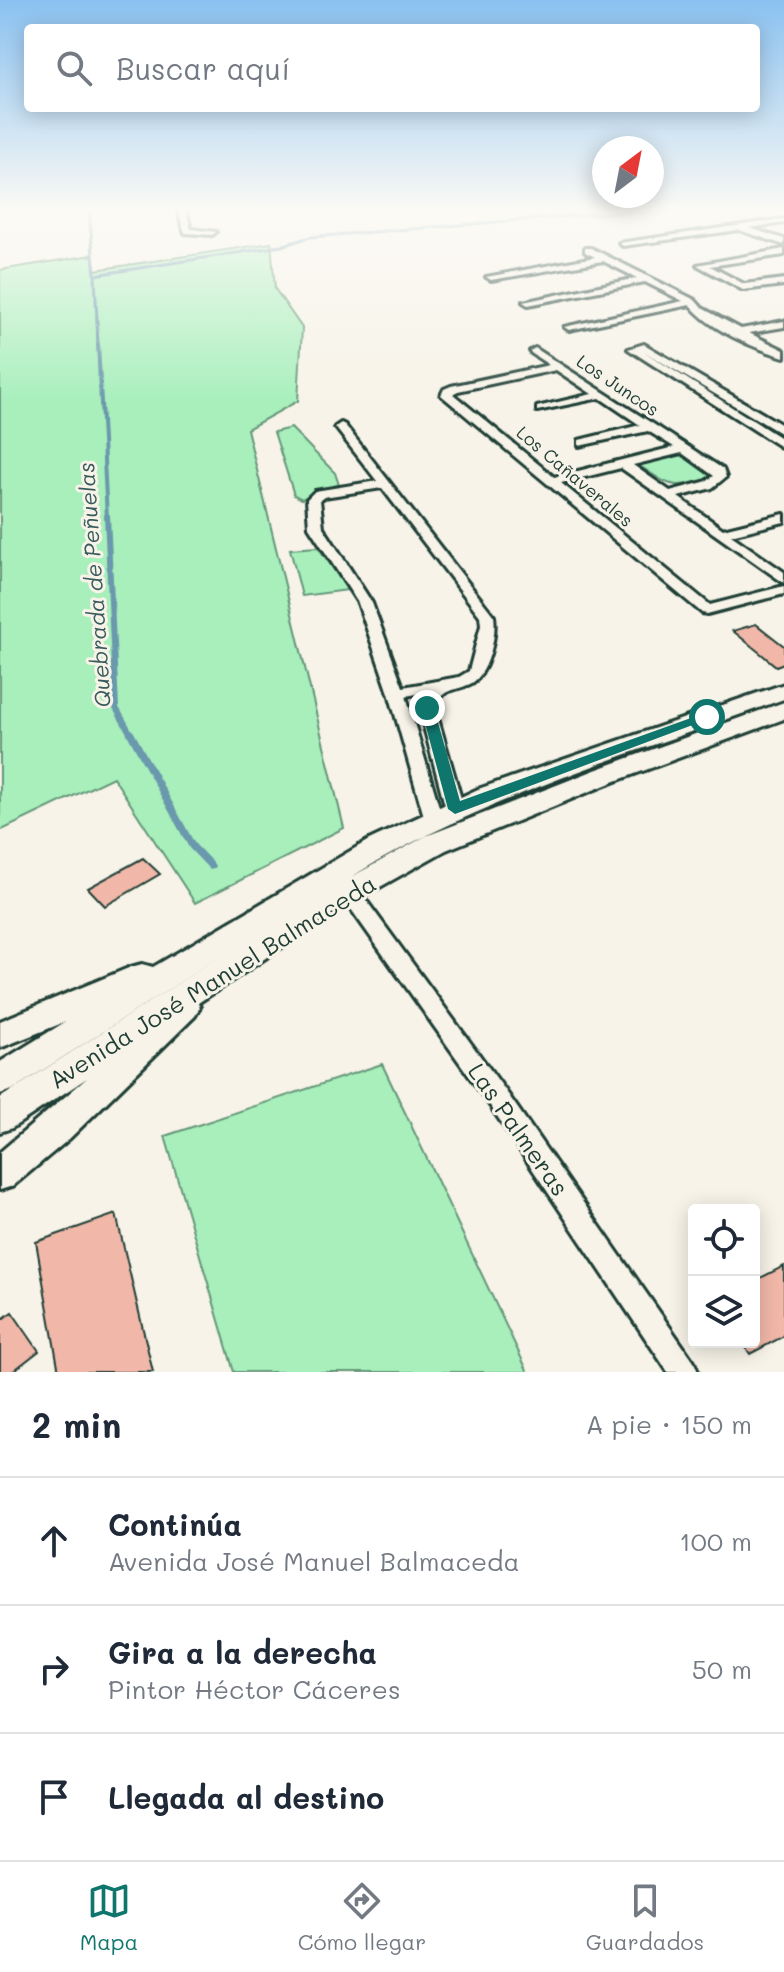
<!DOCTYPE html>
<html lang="es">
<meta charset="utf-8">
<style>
body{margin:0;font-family:Mali,sans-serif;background:#f6f6f7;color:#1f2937}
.controls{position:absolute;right:24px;bottom:24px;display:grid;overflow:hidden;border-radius:8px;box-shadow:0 4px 20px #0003}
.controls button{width:72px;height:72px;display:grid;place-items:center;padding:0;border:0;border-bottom:2px solid #e0e1e3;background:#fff;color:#1f2937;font:40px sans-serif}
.compass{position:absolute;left:592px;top:136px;width:72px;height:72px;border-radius:50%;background:#fff;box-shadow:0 4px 20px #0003;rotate:32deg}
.stop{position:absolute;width:24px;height:24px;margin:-18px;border:6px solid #0f766e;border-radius:50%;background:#fff}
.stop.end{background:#0f766e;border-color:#fff;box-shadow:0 2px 8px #0008}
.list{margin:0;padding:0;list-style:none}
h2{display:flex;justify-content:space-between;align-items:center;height:104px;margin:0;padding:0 32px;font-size:34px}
h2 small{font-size:26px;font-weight:400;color:#747a83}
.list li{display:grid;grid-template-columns:52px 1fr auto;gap:24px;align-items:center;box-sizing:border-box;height:128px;padding:0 32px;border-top:2px solid #e0e1e3}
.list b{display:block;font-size:30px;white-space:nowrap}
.list p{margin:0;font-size:26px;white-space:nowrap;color:#747a83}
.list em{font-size:26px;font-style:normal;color:#747a83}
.icon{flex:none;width:44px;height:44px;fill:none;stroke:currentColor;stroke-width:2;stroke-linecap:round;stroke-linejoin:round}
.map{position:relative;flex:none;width:784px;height:1372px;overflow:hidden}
.search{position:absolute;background:#fff;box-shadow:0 4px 20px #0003;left:24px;right:24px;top:24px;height:88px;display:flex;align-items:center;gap:20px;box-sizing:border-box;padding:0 28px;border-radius:8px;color:#747a83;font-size:30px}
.sheet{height:488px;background:#fff}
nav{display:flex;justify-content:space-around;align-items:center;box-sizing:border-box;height:112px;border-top:2px solid #e0e1e3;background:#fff;font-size:22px;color:#747a83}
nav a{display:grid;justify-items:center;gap:4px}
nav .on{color:#0f766e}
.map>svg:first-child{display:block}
.green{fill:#a8efbc;stroke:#649678;stroke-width:2}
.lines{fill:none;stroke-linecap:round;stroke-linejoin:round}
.stream-far3{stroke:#6b98ac;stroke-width:3}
.stream-far2{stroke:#6b98ac;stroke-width:4}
.stream-far1{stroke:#6b98ac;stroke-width:6}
.stream{stroke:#6b98ac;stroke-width:7}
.building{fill:#f1b8a9;stroke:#1f3d34;stroke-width:2}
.street-casing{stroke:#1f3d34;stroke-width:6}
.primary-casing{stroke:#1f3d34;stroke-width:6}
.street{fill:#f7f3e8;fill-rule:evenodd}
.primary{fill:#f7f3e8;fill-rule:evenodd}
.route{fill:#0f766e}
.labels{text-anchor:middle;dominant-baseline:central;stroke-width:6;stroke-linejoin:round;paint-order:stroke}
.far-street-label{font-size:18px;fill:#1f3d34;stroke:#f7f3e8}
.water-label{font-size:22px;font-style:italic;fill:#385b5c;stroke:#f7f3e8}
.near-street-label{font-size:24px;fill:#1f3d34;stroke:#f7f3e8}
</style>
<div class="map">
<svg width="784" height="1372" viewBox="0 0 784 1372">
<rect width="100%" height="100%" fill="#f7f3e8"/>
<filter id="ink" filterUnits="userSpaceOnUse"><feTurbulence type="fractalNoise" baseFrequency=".0125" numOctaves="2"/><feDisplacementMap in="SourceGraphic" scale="16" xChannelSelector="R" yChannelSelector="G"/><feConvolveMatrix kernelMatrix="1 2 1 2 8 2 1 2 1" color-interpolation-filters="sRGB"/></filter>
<g filter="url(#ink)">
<g class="green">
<path d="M271 243 275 289 302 328 298 401 247 429 344 828 195 903 113 777 0 831V270L93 255 95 270Z"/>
<path d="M291 428 335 473 339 485 315 491 302 499 294 495 274 432Z"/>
<path d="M677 452 684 453 713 473V477C671 490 673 488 637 464Z"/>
<path d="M318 547 348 590 302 596 290 549Z"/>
<path d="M382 1064 528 1372H234L165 1136Z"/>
</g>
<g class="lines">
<g class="stream-far3">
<path d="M89 211 95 275"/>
<path d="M98 346 95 275 281 246 310 237 633 211"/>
</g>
<path class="stream-far2" d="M98 344 107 518"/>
<path class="stream-far1" d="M107 516 116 708 132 736"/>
<path class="stream" d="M131 734 192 846 211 866"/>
</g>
<g class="building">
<path d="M756 624 784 646V663L776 666 733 631Z"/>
<path d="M143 858 160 874 105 906 88 888Z"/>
<path d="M116 1214 153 1372H59L36 1242Z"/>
<path d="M784 1266V1336L750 1354 742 1342H754V1281Z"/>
<path d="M12 1312 39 1351 12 1372H0V1321Z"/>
</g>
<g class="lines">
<defs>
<g id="street">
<path d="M178 211H186L191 229 216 232 212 235 185 233Z"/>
<path d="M784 219V223L749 228 784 239V245L739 230 623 246 619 243Z"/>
<path d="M585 248H591L695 300 702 308 741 329 784 321V327L749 333 784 350V357C752 347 712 331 690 305L569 330 564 327 683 301 645 282 528 305 523 302 637 278 603 261 491 280 486 277 595 257 585 252Z"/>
<path d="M784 249V255L710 266 744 284 784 279V285L743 290 697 265Z"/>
<path d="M644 344 784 426V435L780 433 643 351 784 440V449L628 349Z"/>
<path d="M535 348 723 469 726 477 712 488 678 497 723 529 784 514V522L731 535 784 572V583L621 468 561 483 710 605 784 586V594L707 614 702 613 441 395 444 389 451 386 549 365 531 353 530 351ZM556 370 592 394 537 407V411L600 398 640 425 579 440V446L648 431 674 447 554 477 453 394 458 391ZM682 453 714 476 704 482 670 491 633 465Z"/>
<path d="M341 423 345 425 494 616C497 635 488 676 470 684 453 692 443 687 435 708L464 809 461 813H449L446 809 419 708 428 692 406 696 443 820 440 824H428L425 820 389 693 358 603 309 527 307 499 315 491 377 481 335 427ZM382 488 480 616 481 625 469 671 459 677 403 687 372 603 323 527 320 500 324 497Z"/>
<path d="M348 883 355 885 505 1090 694 1362 698 1372H668L489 1104 341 895 338 890 341 885Z"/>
</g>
<path id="primary" d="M784 684V699C637 752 485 796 351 877L426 836 595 770 784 702V719L613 782 446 850 330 915 198 1003 200 1007 195 1016 69 1139 13 1186 0 1190V1152L87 1078 12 1128 0 1132V1098L250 937 12 1090 0 1094V1062L65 1022 0 1048V1021L131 967 142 964 153 967 369 840 478 789Z"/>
</defs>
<use href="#street" class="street-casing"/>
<use href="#primary" class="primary-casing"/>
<use href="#street" class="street"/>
<use href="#primary" class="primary"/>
</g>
</g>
<linearGradient id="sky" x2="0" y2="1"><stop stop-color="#8ac1f0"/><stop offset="0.52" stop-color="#fbfaf5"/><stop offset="1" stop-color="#fbfaf5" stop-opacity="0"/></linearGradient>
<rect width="784" height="403" fill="url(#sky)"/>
<path class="route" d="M427 704 434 708 460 801 702 714 714 717 455 814 448 809 421 708Z"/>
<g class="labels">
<g class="far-street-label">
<text transform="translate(618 385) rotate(34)">Los Juncos</text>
<text transform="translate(575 476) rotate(40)">Los Cañaverales</text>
</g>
<g class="water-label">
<text transform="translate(94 585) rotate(-94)">Quebrada de Peñuelas</text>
</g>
<g class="near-street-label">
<text transform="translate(212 981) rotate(-32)">Avenida José Manuel Balmaceda</text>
<text transform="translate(519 1129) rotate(55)">Las Palmeras</text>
</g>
</g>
</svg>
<div class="controls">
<button><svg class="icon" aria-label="locate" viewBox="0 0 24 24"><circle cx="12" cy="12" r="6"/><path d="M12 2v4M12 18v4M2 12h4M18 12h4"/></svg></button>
<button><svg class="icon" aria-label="layers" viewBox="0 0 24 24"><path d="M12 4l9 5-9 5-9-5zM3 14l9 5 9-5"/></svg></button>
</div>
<svg class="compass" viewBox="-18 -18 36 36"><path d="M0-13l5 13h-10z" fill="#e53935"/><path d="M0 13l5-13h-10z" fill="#747a83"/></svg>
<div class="stop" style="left:707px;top:717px"></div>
<div class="stop end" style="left:427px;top:708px"></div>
<div class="search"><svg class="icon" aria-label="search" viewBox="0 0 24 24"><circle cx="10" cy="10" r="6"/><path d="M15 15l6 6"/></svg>Buscar aquí</div>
</div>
<section class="sheet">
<h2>2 min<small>A pie · 150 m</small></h2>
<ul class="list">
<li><svg class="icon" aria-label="ahead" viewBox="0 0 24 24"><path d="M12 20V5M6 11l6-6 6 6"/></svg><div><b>Continúa</b><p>Avenida José Manuel Balmaceda</p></div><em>100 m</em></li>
<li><svg class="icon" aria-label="right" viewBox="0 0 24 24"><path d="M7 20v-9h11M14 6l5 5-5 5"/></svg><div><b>Gira a la derecha</b><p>Pintor Héctor Cáceres</p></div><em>50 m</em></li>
<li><svg class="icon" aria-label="arrive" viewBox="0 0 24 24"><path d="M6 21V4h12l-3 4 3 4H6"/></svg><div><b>Llegada al destino</b></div></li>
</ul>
</section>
<nav>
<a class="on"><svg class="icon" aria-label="map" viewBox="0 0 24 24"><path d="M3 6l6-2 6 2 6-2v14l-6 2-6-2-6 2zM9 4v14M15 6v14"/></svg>Mapa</a>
<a><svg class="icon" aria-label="directions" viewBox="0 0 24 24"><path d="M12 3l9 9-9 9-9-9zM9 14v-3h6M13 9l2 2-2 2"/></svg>Cómo llegar</a>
<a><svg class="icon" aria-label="saved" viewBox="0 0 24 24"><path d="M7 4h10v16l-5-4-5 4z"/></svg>Guardados</a>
</nav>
